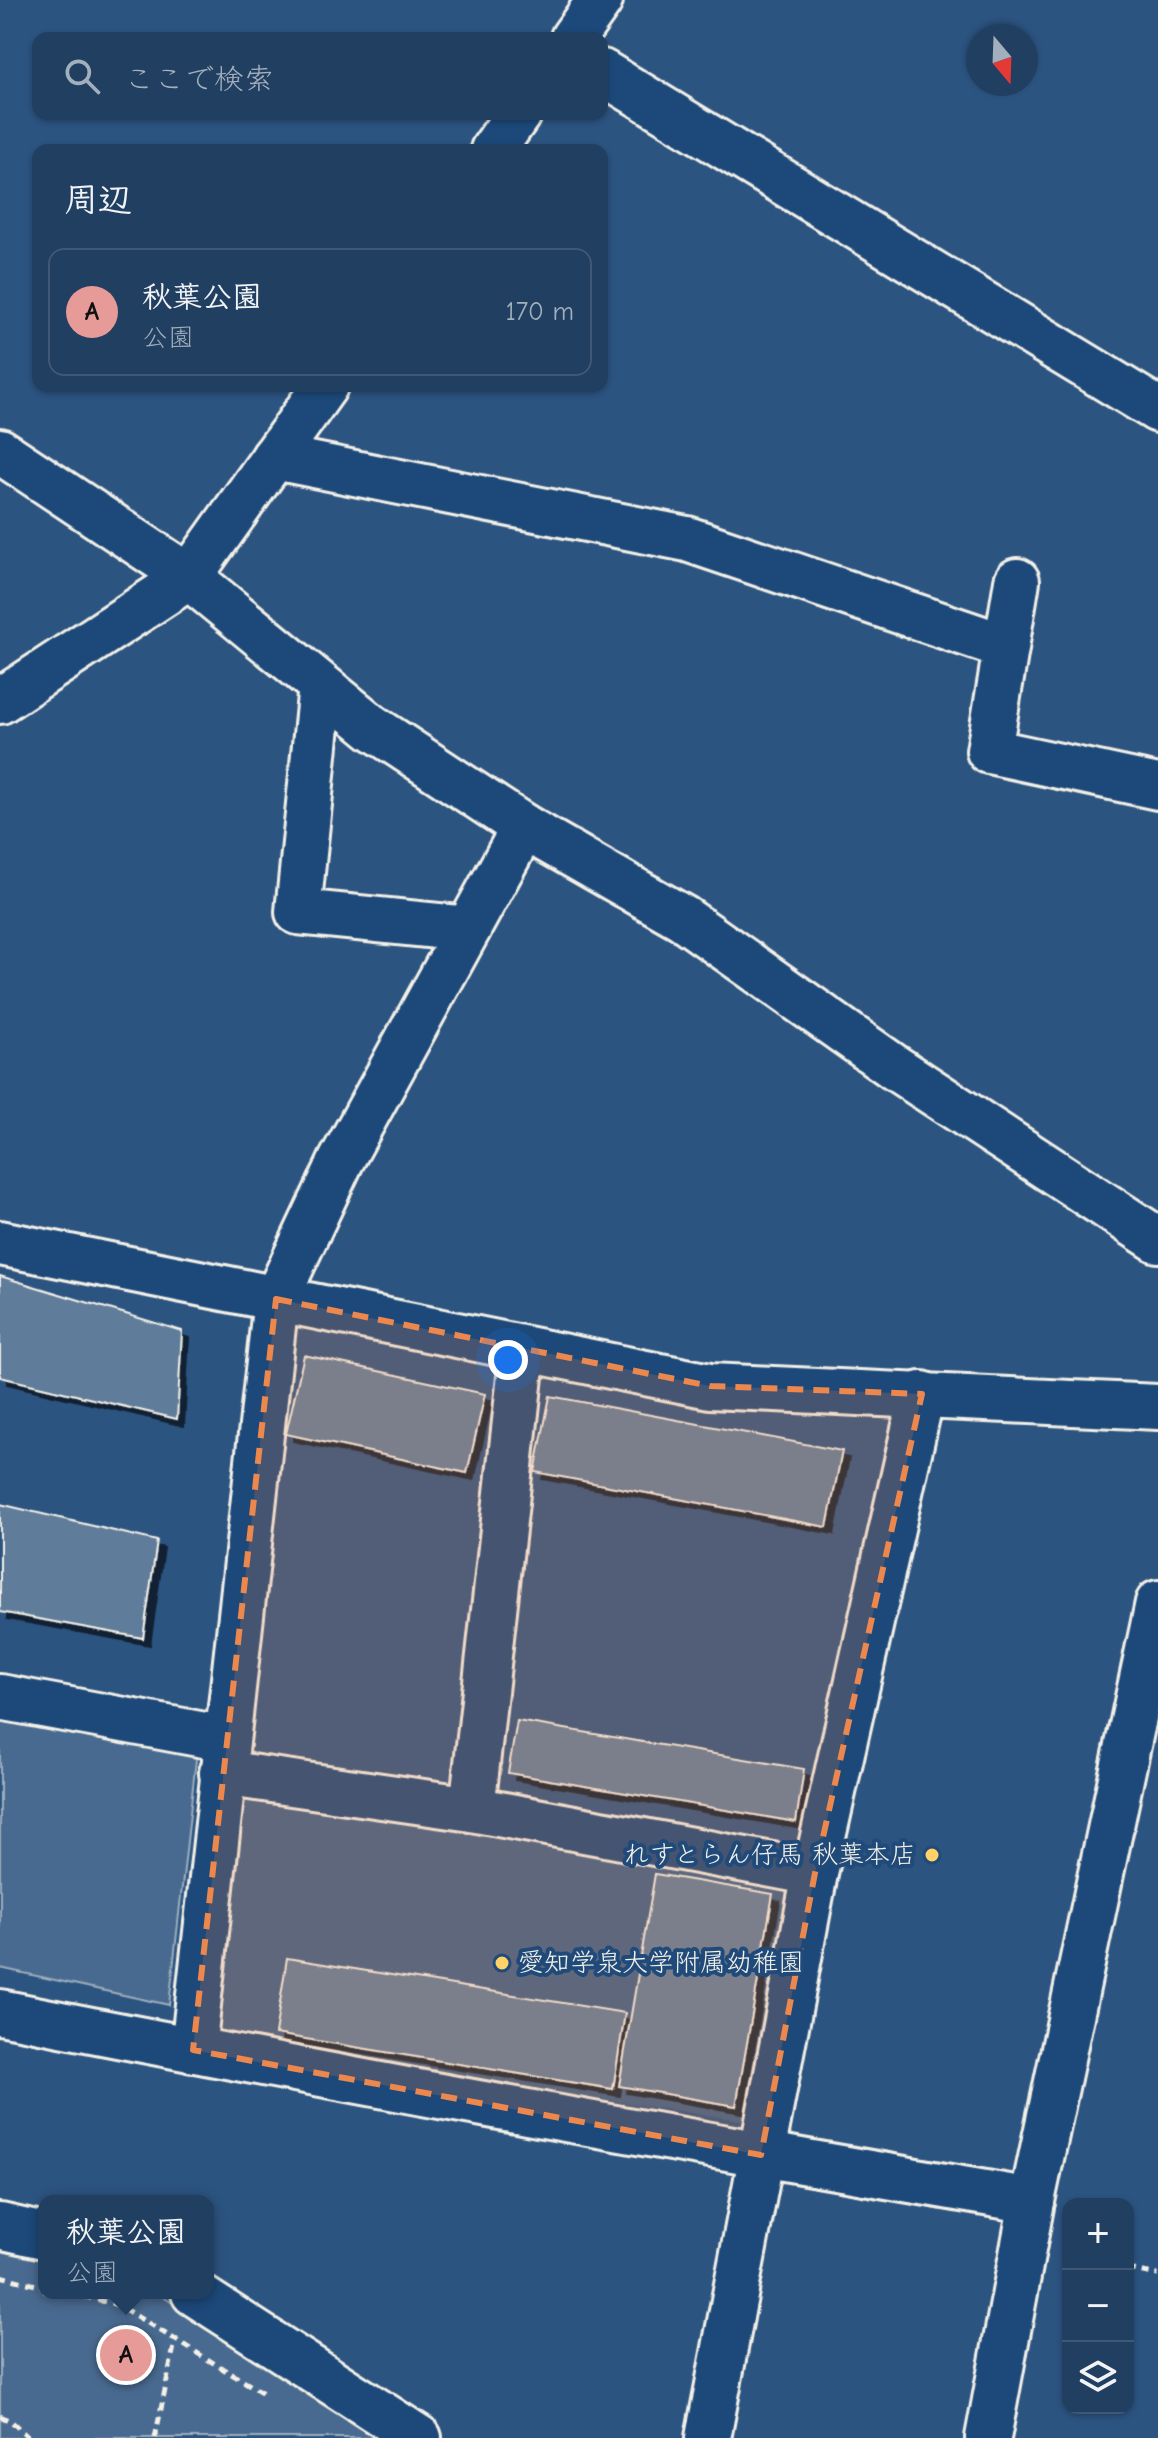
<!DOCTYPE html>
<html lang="ja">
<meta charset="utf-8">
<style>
body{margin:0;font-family:"Comic Neue","Klee One",sans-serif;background:#2d4a6a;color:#f1f3f6}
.controls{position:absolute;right:24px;bottom:24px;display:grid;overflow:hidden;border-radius:16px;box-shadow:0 2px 6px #0004}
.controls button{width:72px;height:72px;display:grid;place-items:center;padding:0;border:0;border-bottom:2px solid #3e5876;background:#213f61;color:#f1f3f6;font:40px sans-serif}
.compass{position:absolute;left:966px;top:24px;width:72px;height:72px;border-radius:50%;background:#213f61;box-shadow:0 2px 6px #0004;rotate:161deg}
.you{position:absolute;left:508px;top:1360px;width:28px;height:28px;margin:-20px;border:6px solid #fff;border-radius:50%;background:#1a73e8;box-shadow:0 0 0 12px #1a73e833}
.badge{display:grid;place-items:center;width:52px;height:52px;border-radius:50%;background:#e69b98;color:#111;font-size:26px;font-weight:700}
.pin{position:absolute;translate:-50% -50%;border:4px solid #fff;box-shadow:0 2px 8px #0006}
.popup{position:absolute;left:38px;top:2195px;width:176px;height:104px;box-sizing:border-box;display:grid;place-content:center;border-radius:16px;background:#213f61;filter:drop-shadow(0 2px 6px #0005);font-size:26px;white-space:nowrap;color:#a2afbd}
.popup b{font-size:30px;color:#f1f3f6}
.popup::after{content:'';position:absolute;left:50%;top:100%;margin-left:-16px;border:16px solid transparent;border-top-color:#213f61}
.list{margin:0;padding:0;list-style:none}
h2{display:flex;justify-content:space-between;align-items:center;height:104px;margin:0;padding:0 32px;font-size:34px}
h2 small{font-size:26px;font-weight:400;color:#a2afbd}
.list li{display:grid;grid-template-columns:52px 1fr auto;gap:24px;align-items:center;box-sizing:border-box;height:128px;margin:0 16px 16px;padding:0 16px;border:2px solid #3e5876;border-radius:16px}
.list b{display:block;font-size:30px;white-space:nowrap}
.list p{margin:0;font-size:26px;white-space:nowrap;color:#a2afbd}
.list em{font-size:26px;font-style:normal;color:#a2afbd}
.icon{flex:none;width:44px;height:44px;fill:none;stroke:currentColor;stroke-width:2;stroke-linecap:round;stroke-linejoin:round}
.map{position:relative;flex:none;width:1158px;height:2438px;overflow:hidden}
.search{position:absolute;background:#213f61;box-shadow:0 2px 6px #0004;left:32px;top:32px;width:576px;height:88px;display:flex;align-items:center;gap:20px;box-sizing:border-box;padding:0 28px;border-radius:16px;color:#a2afbd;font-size:30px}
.panel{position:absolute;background:#213f61;box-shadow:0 2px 6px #0004;left:32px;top:144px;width:576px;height:248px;border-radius:16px}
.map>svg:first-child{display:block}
.built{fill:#3b6088}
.green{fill:#496b90;stroke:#9eaebc;stroke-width:2}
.building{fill:#5e7b9a;stroke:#f4f1e8;stroke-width:2;filter:url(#shadow)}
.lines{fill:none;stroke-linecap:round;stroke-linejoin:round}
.minor-casing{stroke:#f4f1e8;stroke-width:50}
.path{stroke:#f4f1e8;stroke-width:5;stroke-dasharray:8 6;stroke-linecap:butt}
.minor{stroke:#1f4a7a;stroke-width:44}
.marked{fill:#ec874e;fill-opacity:0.2;stroke:#ec874e;stroke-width:6;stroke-dasharray:16 10;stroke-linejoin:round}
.poi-dot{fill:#ffd166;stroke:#1f4a7a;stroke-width:3}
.labels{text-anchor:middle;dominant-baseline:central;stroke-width:8;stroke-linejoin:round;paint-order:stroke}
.poi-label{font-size:26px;fill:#f4f1e8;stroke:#1f4a7a;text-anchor:end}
</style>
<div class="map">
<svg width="1158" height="2438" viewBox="0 0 1158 2438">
<defs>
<filter id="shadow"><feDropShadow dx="7" dy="7" stdDeviation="0" flood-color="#0009"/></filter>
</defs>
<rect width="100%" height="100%" fill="#2c5481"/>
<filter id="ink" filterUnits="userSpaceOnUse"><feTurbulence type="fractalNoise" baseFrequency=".0125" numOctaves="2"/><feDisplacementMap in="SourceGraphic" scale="16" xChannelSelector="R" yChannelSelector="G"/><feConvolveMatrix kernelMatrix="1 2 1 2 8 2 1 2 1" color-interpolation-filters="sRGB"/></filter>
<g filter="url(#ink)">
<path class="built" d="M253 1790 788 1880 797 1896 753 2122 221 2043 213 2029 235 1798Z"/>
<g class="green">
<path d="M0 1707 197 1750 169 2005 0 1968Z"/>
<path d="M0 2243 44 2253V2293H157L380 2438H0Z"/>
</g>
<g class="building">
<path d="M0 1276 182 1331 177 1419 0 1377Z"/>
<path d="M304 1355 485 1394 467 1473 286 1434Z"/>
<path d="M550 1396 842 1451 827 1527 535 1472Z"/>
<path d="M0 1504 157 1541 143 1638 0 1612Z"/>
<path d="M517 1721 804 1769 796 1822 508 1773Z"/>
<path d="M655 1874 773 1894 736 2106 619 2086Z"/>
<path d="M287 1958 625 2013 613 2089 275 2034Z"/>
</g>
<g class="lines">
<defs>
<g id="minor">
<path d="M573 38 600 0"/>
<path d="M602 72 1158 410"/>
<path d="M493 150 518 114"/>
<path d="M0 451 189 577 372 727 524 827 683 918 894 1067 1158 1240"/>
<path d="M274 457 687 539 1006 647"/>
<path d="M1017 581 989 751 1158 787"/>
<path d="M321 686 298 912 468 929"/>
<path d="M0 701 189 577 325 386"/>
<path d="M0 1243 710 1386 1158 1407"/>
<path d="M0 1697 226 1739"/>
<path d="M222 1773 472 1809 815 1873"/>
<path d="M472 1809 523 1349"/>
<path d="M0 2012C343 2080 687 2142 1032 2201"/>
<path d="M193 2050 276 1299 341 1161 524 827"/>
<path d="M0 2226 44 2236"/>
<path d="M194 2293 419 2438"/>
<path d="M708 2438 815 1873 922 1394"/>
<path d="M988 2438 1032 2201 1158 1603"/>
</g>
</defs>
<use href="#minor" class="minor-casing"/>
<g class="path">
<path d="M1128 2269 1158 2275"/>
<path d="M0 2276 44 2287"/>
<path d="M70 2293 118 2305 263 2393"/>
<path d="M0 2416 12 2422 29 2438"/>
<path d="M155 2438 176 2337"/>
</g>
<use href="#minor" class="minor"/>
</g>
</g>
<path class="marked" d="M276 1299 710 1386 922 1394 815 1873 761 2155 193 2050Z"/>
<g class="poi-dot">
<circle cx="932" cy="1855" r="8"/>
<circle cx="502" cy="1963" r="8"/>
</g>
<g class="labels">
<g class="poi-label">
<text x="916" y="1855">れすとらん仔馬 秋葉本店</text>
<text x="518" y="1963" text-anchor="start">愛知学泉大学附属幼稚園</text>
</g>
</g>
</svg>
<div class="controls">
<button>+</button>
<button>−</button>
<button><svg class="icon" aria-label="layers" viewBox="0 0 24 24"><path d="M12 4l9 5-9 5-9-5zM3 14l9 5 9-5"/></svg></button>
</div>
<svg class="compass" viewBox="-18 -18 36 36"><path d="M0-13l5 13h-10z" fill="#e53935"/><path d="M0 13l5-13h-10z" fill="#a2afbd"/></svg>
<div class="you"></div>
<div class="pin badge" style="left:126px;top:2355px">A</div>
<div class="popup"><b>秋葉公園</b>公園</div>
<div class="search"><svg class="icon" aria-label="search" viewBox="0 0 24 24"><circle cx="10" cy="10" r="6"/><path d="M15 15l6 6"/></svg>ここで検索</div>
<section class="panel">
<h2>周辺<small></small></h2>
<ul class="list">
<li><span class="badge">A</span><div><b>秋葉公園</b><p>公園</p></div><em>170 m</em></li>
</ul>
</section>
</div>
